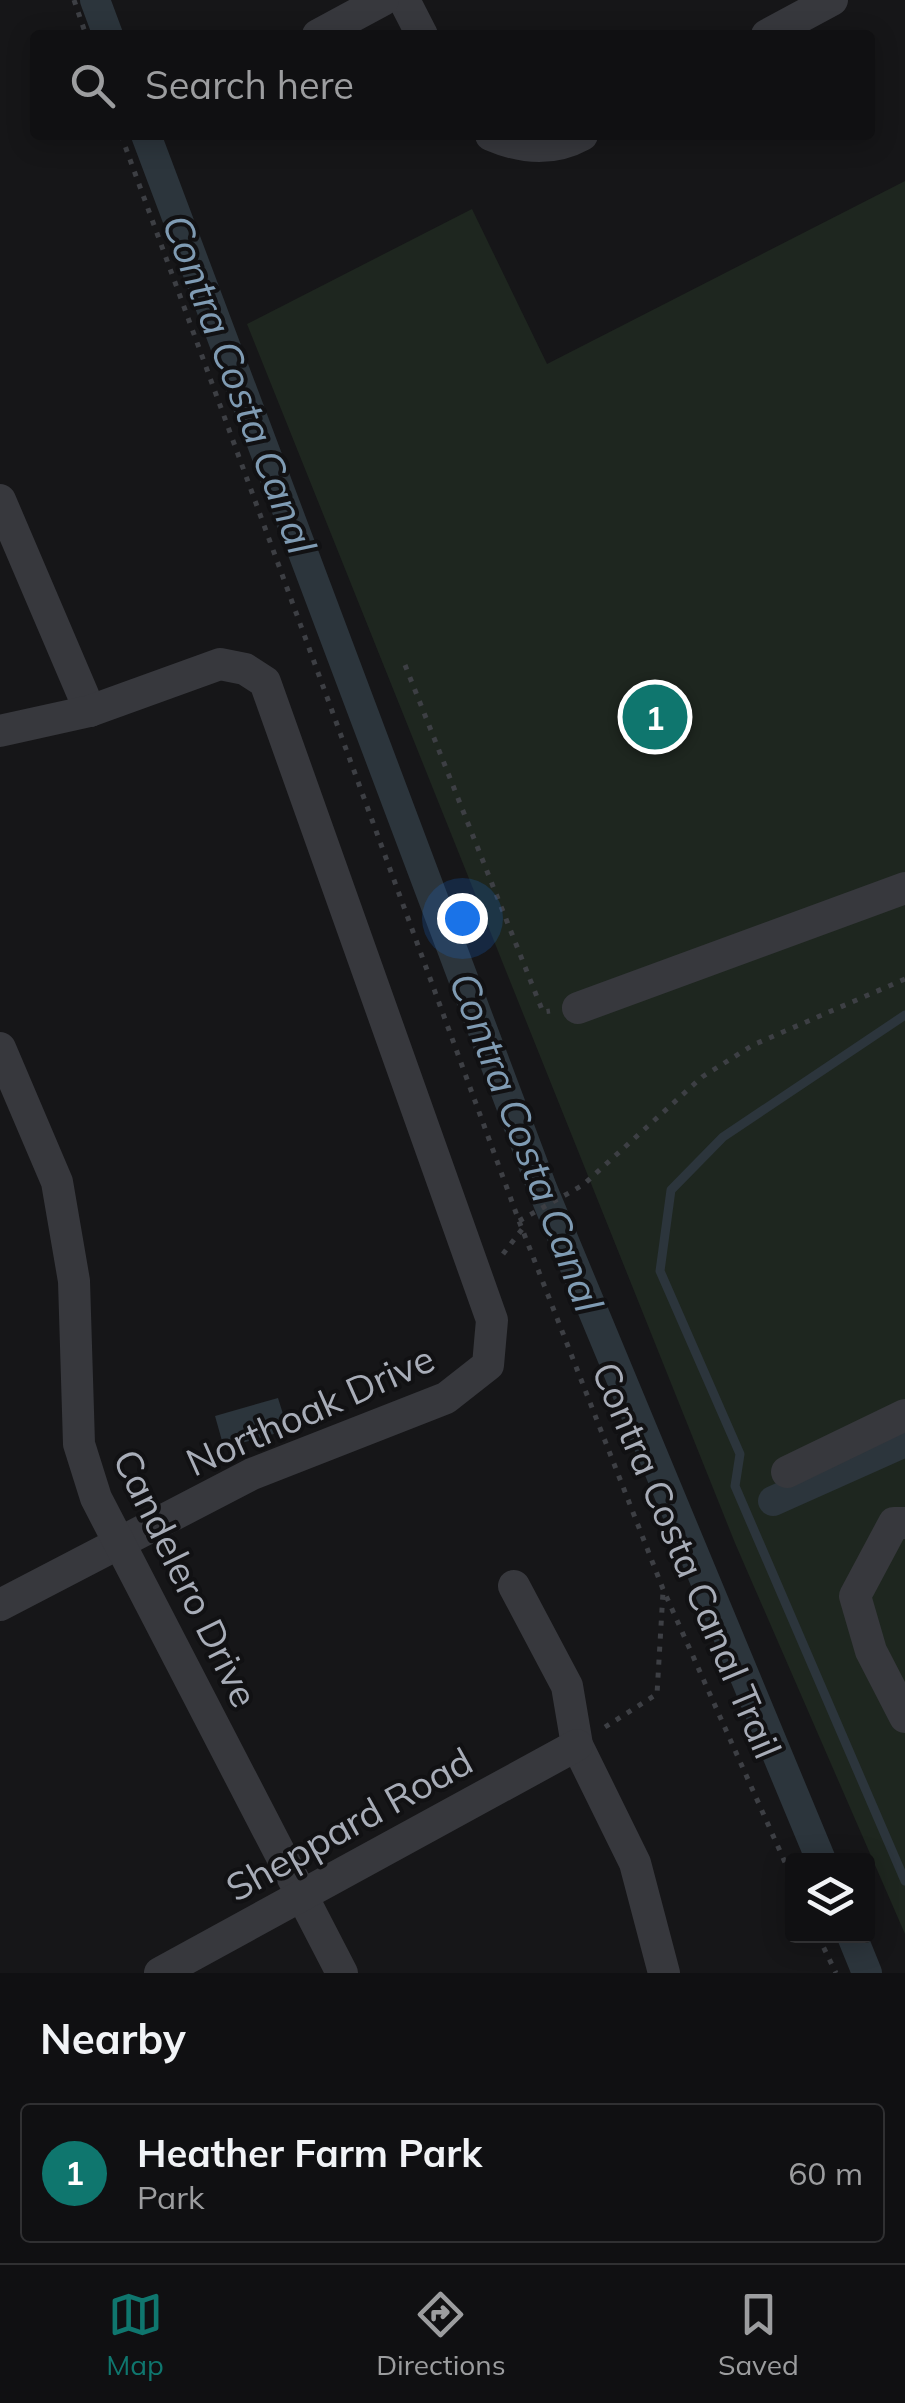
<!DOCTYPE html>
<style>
body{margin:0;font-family:Mulish,sans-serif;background:#1e1e20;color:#f1f3f6}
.controls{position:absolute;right:30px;bottom:30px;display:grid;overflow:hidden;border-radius:10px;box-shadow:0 5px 25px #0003}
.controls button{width:90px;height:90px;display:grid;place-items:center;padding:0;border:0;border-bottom:2px solid #303032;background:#101012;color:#f1f3f6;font:50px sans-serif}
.you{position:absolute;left:462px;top:918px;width:35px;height:35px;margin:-25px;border:8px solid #fff;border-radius:50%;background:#1a73e8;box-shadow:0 0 0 15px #1a73e833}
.badge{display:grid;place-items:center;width:65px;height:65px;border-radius:50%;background:#0f766e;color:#fff;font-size:32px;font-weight:700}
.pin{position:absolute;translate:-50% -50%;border:5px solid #fff;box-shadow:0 2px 10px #0006}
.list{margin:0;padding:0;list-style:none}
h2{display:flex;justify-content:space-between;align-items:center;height:130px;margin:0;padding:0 40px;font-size:42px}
h2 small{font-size:32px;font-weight:400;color:#9c9d9f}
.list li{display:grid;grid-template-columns:65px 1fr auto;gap:30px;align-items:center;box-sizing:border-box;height:140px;margin:0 20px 20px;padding:0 20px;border:2px solid #303032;border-radius:10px}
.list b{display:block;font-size:38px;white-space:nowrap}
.list p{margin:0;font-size:32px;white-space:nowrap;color:#9c9d9f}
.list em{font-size:32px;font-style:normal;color:#9c9d9f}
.icon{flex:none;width:55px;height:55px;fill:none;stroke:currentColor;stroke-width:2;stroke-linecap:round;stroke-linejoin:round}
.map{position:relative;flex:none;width:905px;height:1973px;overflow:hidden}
.search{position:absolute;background:#101012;box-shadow:0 5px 25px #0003;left:30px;right:30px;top:30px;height:110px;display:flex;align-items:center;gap:25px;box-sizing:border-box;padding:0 35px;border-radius:10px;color:#9c9d9f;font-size:38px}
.sheet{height:290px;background:#101012}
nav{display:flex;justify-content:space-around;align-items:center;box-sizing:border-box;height:140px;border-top:2px solid #303032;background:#101012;font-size:28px;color:#9c9d9f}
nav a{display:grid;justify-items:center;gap:5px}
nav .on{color:#0f766e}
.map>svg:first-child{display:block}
.green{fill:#1e261f}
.water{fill:#2c353c}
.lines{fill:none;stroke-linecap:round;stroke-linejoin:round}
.stream{stroke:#2c353c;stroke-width:9}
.canal{stroke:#2c353c;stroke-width:30}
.path{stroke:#3d3f44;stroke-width:5;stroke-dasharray:5 8;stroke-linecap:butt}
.minor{stroke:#37383d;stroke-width:32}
.labels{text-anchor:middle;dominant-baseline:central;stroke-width:8;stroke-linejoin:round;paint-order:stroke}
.street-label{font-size:38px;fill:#a8adb8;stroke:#111113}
.water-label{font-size:40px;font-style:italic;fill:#7f9bb3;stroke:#111113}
</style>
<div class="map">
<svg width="905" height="1973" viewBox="0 0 905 1973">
<rect width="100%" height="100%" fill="#161618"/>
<path class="green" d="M905 181V1934L735 1543 247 324 472 209 547 364Z"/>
<path class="water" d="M278 1398 288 1430 224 1448 215 1416Z"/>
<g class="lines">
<path class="stream" d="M905 1015 723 1137 671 1190 660 1271 740 1454 735 1486 905 1881"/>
<g class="canal">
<path d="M95 0 108 35"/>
<path d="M146 135 542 1188 821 1860"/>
<path d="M773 1501 905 1442"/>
<path d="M852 1936 867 1973"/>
</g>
<g class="path">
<path d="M74 0 86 35"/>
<path d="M121 135 519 1221 663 1589 792 1878"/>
<path d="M405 665 543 1012 550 1011"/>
<path d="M519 1221 583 1185 702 1077 753 1045 905 979"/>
<path d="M503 1254 523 1228"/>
<path d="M605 1727 657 1694 663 1592"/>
<path d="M818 1936 836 1973"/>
</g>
<g class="minor">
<path d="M404 0 422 35"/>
<path d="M318 35 383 0"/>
<path d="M767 35 832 0"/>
<path d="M491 135C521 148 553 151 582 135"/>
<path d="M0 500 90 711"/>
<path d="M0 731 90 711 220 664 245 669 265 682 492 1320 488 1365 446 1398 252 1474 0 1605"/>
<path d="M578 1008 905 888"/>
<path d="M0 1048 57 1182 74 1281 79 1444 96 1498 342 1973"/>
<path d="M787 1472 905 1415"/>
<path d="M905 1523H894L855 1596 871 1651 905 1717"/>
<path d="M514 1586 567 1686 577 1745 635 1863 664 1973"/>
<path d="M160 1973 577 1745"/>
</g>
</g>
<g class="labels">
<g class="street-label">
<text transform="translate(310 1410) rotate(-24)">Northoak Drive</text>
<text transform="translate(687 1560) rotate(67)">Contra Costa Canal Trail</text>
<text transform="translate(186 1578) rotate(64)">Candelero Drive</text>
<text transform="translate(349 1824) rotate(-29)">Sheppard Road</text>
</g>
<g class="water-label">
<text transform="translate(240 384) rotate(69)">Contra Costa Canal</text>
<text transform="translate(527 1142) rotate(69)">Contra Costa Canal</text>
</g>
</g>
</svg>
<div class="controls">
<button><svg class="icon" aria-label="layers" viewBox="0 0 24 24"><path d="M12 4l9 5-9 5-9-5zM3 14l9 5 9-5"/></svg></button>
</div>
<div class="you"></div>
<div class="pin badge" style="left:655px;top:717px">1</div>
<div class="search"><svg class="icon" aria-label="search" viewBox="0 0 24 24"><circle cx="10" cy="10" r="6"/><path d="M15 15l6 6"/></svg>Search here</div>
</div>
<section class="sheet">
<h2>Nearby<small></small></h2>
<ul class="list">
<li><span class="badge">1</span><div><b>Heather Farm Park</b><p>Park</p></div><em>60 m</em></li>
</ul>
</section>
<nav>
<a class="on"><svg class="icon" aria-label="map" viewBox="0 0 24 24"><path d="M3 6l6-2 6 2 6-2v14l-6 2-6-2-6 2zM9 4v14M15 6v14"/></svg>Map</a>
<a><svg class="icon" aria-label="directions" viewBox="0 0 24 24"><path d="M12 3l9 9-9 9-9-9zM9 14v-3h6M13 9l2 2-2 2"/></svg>Directions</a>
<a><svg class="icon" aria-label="saved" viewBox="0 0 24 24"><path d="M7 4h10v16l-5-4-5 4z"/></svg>Saved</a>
</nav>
